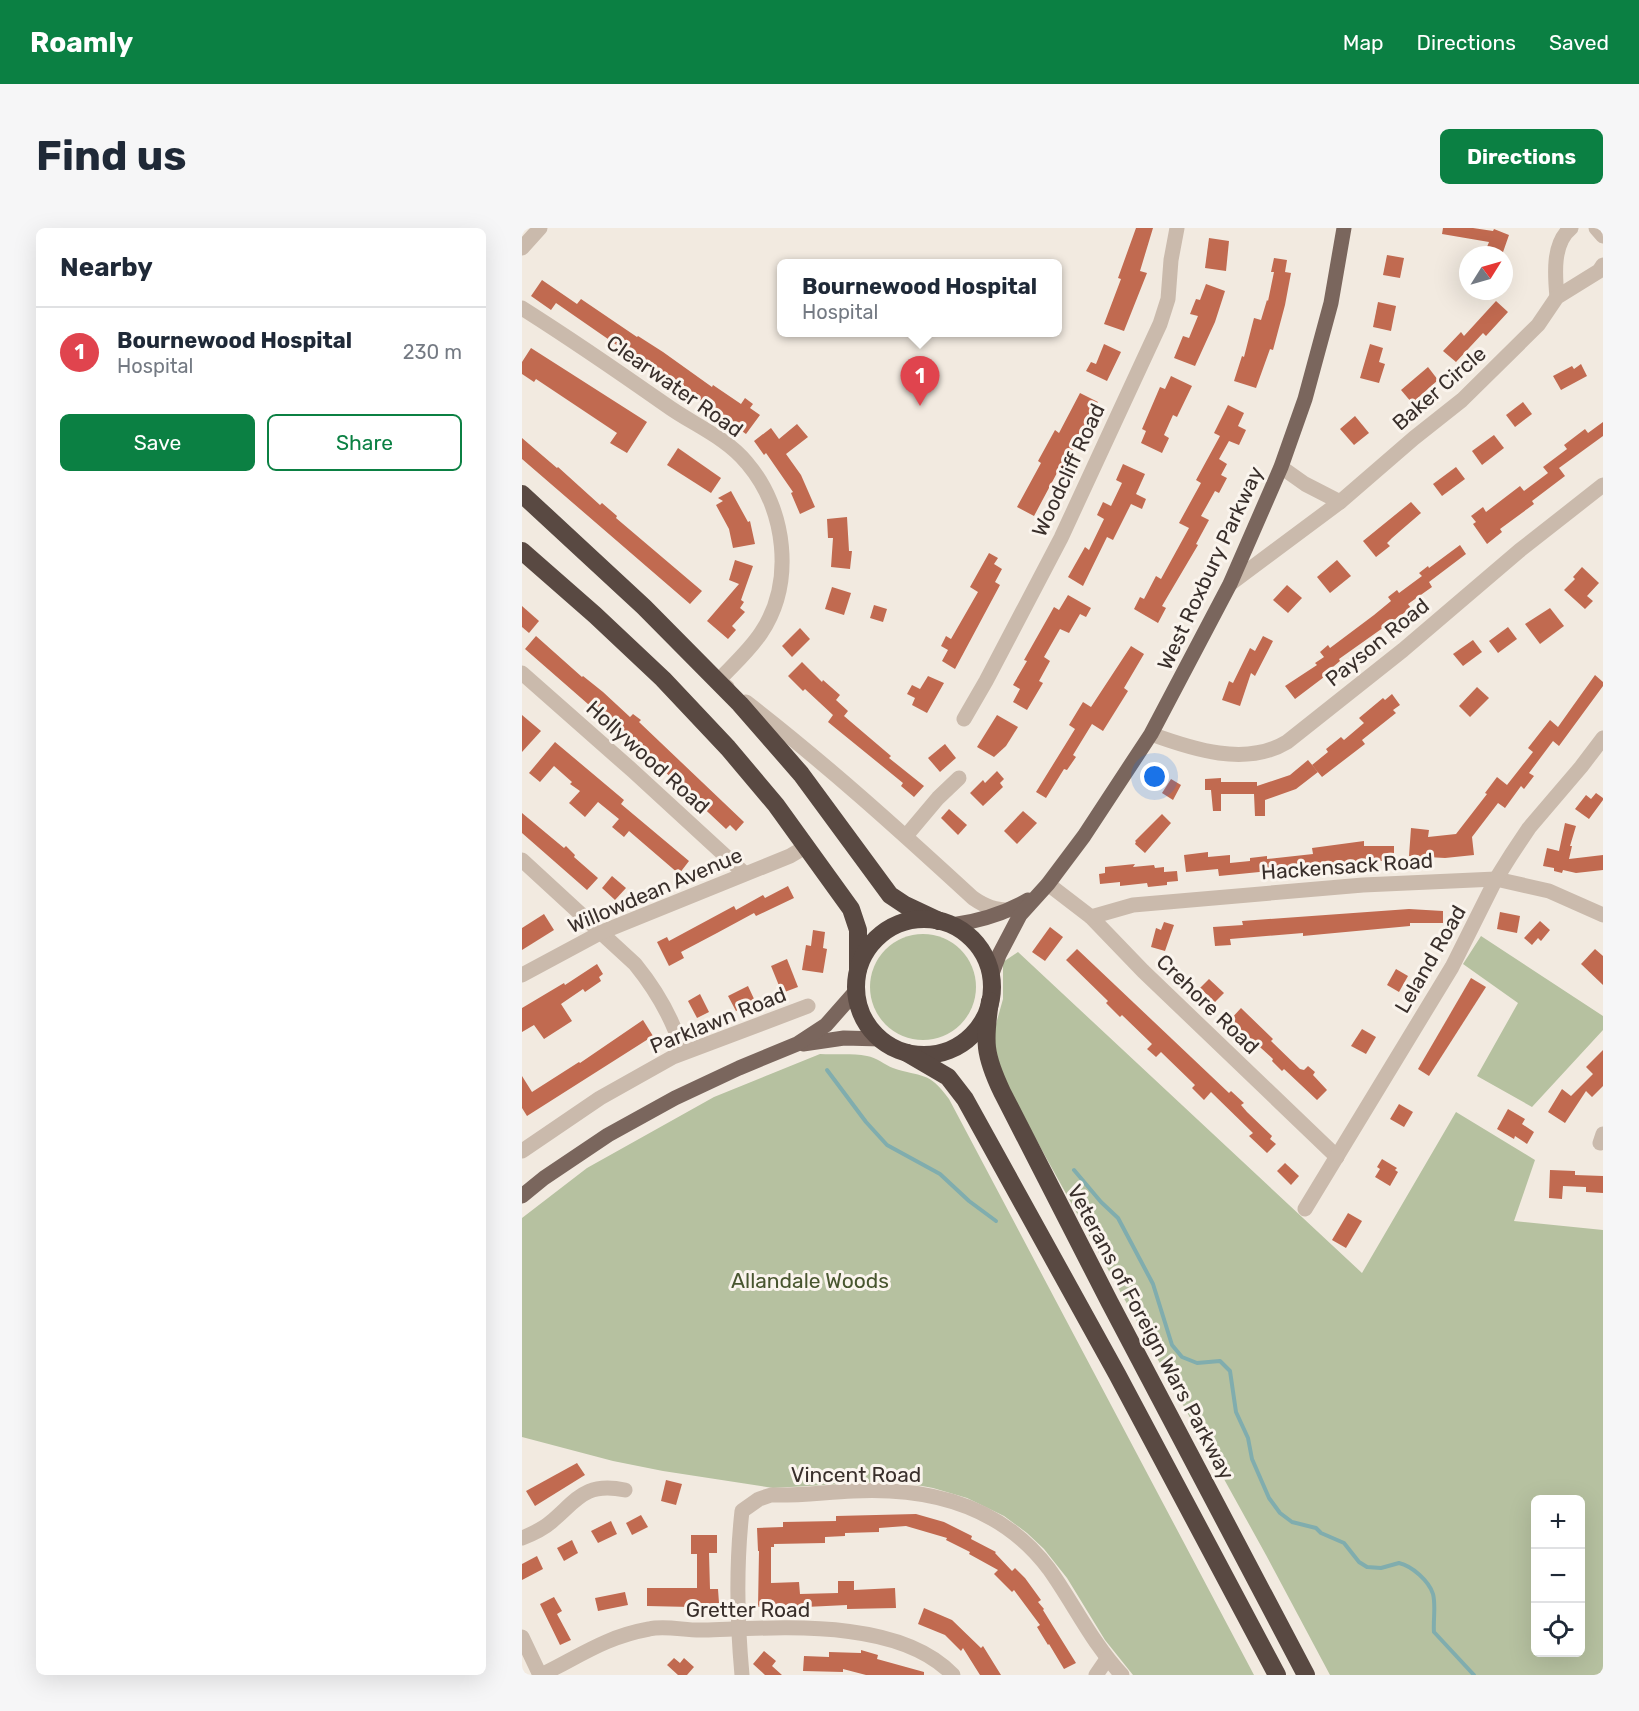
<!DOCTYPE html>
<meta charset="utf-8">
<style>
body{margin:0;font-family:Rubik,sans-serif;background:#f6f6f7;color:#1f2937}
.controls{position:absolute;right:18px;bottom:18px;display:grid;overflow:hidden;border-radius:9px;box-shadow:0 6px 24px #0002}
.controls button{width:54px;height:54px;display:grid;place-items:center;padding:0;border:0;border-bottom:2px solid #e0e1e3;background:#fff;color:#1f2937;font:30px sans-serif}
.compass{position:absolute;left:937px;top:18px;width:54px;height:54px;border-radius:50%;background:#fff;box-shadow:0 6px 24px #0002;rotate:53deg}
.you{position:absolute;left:633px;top:549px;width:21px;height:21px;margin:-15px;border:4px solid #fff;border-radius:50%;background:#1a73e8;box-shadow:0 0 0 9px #1a73e833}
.badge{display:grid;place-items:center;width:39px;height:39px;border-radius:50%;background:#0b8043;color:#fff;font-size:20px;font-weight:700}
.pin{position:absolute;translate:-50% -50px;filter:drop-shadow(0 2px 3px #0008)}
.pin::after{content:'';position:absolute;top:32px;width:21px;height:18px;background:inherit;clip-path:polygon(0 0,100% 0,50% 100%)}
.popup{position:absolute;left:255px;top:31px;width:285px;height:78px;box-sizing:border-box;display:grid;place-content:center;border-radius:9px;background:#fff;filter:drop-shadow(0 2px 4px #0005);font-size:20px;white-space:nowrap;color:#747a83}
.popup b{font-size:22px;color:#1f2937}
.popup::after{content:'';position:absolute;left:50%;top:100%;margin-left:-12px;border:12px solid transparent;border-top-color:#fff}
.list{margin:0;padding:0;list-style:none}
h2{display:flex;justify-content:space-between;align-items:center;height:78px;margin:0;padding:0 24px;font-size:26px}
h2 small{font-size:20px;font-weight:400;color:#747a83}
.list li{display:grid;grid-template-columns:39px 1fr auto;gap:18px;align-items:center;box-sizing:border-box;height:90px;padding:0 24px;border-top:2px solid #e0e1e3}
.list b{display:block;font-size:22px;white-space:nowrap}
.list p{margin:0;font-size:20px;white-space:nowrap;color:#747a83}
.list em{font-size:20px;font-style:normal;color:#747a83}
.actions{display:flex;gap:12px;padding:18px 24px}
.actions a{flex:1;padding:14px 0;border:2px solid #0b8043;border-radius:9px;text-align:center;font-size:21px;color:#0b8043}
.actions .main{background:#0b8043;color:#fff}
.icon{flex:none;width:33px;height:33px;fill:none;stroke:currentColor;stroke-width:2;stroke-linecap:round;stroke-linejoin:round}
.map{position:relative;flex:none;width:1081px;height:1447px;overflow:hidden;border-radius:9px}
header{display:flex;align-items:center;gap:36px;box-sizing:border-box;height:84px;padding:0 30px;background:#0b8043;color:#fff}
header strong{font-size:28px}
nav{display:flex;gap:33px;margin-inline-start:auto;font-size:21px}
.intro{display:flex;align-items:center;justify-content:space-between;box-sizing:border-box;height:144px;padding:0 36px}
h1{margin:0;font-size:42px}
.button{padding:15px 27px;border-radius:9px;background:#0b8043;color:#fff;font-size:21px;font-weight:700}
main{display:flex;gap:36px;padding:0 36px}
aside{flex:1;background:#fff;border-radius:9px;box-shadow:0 6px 24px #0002}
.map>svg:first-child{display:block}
.green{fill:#b6c1a0;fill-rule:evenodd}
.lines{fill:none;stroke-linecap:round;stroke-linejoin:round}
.stream{stroke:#80adae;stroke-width:4}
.building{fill:#c16a50}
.minor{stroke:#cabaac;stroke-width:15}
.major{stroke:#7a665d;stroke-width:15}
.highway{stroke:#594942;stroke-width:18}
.labels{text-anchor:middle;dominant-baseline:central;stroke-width:6;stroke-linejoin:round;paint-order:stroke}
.street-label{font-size:21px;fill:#392f2b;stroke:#faf4ed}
.park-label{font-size:21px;fill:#48562f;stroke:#faf4ed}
</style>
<header>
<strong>Roamly</strong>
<nav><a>Map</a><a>Directions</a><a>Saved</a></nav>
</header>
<div class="intro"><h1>Find us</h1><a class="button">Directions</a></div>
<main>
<aside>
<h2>Nearby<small></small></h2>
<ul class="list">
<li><span class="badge" style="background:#e0444e">1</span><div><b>Bournewood Hospital</b><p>Hospital</p></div><em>230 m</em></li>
</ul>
<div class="actions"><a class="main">Save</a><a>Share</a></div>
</aside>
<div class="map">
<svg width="1081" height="1447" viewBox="0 0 1081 1447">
<rect width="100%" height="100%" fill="#f2eae0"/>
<g class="green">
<circle cx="401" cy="759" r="53"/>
<path d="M959 708 1081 788V802L1010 879 955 848 996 775 941 736Z"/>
<path d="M496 724 840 1045 934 884 1013 932 992 993 1081 1002V1447H808L744 1327 474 839 472 803 481 771V734ZM1014 1272H1058V1424H1014Z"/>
<path d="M298 826C313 827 330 825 345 828 354 829 363 837 371 840 400 850 406 842 427 871L732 1447H611L583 1412 545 1350 522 1321 505 1305 482 1288 445 1270 411 1260 373 1253 251 1260 141 1243 91 1233 0 1209V990L65 940 192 869Z"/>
</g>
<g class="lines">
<g class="stream">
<path d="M305 842 344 894 365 917 418 946 447 973 474 993"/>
<path d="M552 942 579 974 596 990 631 1056 650 1117 660 1129 675 1135 698 1133 708 1143 714 1184 726 1210 730 1231 747 1270 758 1285 770 1294 794 1300 799 1305 822 1315 837 1334 845 1339 859 1340 877 1335C890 1338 907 1353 911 1366 914 1377 911 1393 912 1404L952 1447"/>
</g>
</g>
<g class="building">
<path d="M614 0H631L618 43 625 45 602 103 582 96 599 51 596 50Z"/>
<path d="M921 0H951L971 3 972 1 987 7 980 27H970L963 24 967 14 920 6Z"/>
<path d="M687 10 707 13 704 43 683 40Z"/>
<path d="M865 27 882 30 878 50 861 47Z"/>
<path d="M752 30 765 32 763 44 769 45 763 77 751 122 748 121 734 160 712 153 720 128 722 129 732 90 739 92 745 72 746 73 752 44H749Z"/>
<path d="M20 52 55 76 59 71 115 109 116 108 141 124 190 159 191 157 219 176 223 170 231 176 228 180 238 187 224 206 206 193 207 191 175 170 174 172 34 75 29 82 9 68Z"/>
<path d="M684 56 703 63 693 94 673 138 652 130 661 108 667 110 676 88 668 86 674 71 678 72Z"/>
<path d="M974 73 986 84 964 108 961 105 934 134 921 123 939 104 942 108Z"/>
<path d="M856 74 874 78 869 103 851 99Z"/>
<path d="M582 116 599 124 585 153 564 143 569 134 574 136Z"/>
<path d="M848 116 861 120 857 134 863 136 857 155 838 150Z"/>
<path d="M9 120 125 194 105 225 88 215 95 205 14 151 12 154 0 146V134Z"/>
<path d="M1059 136 1065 148 1039 162 1031 148 1050 138 1052 141Z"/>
<path d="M906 139 916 152 890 175 879 162Z"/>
<path d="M649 148 670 158 655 189 651 187 642 207 647 210 640 225 619 215 624 203 620 201 638 159 643 161Z"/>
<path d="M558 165 576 174 538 245 536 243 512 288 495 279 519 235 516 233 533 202 537 205Z"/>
<path d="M1001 174 1010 186 993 199 984 187Z"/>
<path d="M706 177 722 185 716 198 724 202 717 217 707 213 697 231 705 236 699 247 705 250 697 265 693 263 679 288 687 292 674 316 676 317 640 378 644 380 636 395 612 381 618 369 622 371 634 348 639 351 667 300 657 295 679 255 674 252 698 208 692 205Z"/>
<path d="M833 188 847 205 832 217 818 201Z"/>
<path d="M1081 194V208L1037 240 1043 248 1010 273 1012 276 978 301 980 304 965 316 951 296 954 294 949 288 961 279 964 284 998 258 1002 263 1026 245 1021 239 1045 221 1042 217 1063 201 1066 205Z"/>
<path d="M275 196 286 209 264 226 279 247 293 279 278 286 269 265 271 264 244 225 242 227 232 213 249 200 257 211Z"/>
<path d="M972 207 982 220 960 237 950 223Z"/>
<path d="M0 210 35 240 36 239 78 277 80 275 95 288 94 290 180 363 168 376 0 231Z"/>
<path d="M156 220 199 250 189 265 145 237Z"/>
<path d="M601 236 623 246 614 266 624 271 620 281 609 276 591 312 585 309 561 358 546 349 563 319 567 322 582 291 575 287 581 274 589 278 600 255 594 252Z"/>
<path d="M934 239 943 251 920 268 911 256Z"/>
<path d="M209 263 226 294 228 293 233 316 211 320 207 301 194 277 201 273 196 270Z"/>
<path d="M889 274 899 285 870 310 865 315 868 318 854 329 841 313Z"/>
<path d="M325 289 327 323H330L328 341 309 339 311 310H306L305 291Z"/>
<path d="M938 317 944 326 907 354 910 359 886 376 889 380 817 431 818 433 805 444 806 446 773 471 763 458 795 437 793 435 802 429 798 424 806 417 808 420 852 387 869 373 866 369 875 362 877 365 900 348 897 345 906 338 907 340Z"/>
<path d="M467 325 476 330 472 336 480 341 473 354 478 357 433 441 420 433 426 422 419 418 424 408 429 411 456 364 448 359Z"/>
<path d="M213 332 231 338 219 372 222 374 218 380 223 384 210 398 214 402 206 411 185 393 217 356 207 352Z"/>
<path d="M815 332 829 348 808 365 795 349Z"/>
<path d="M1060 339 1077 355 1065 368 1071 373 1063 381 1042 362 1053 351 1051 349Z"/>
<path d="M765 357 780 370 766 385 751 372Z"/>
<path d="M310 359 329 365 322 387 303 381Z"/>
<path d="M546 367 569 380 564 389 558 386 547 405 538 401 522 429 528 433 517 453 521 455 505 482 491 474 498 461 491 457 505 433 502 432 532 379 537 382Z"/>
<path d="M352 377 365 381 361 394 348 390Z"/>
<path d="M0 378 17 393 7 405 0 399Z"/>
<path d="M1028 380 1042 398 1018 416 1003 396Z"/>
<path d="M986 399 995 411 976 425 967 413Z"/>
<path d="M278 400 288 411 270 429 260 418Z"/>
<path d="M14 408 60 449 61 448 81 464 108 489 111 486 119 492 117 494 222 594 214 603 208 597 204 601 107 510 106 511 3 421Z"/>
<path d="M741 408 751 413 733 448 729 445 718 478 700 472 707 453 711 455 728 420 733 423Z"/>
<path d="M951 412 960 424 941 438 931 426Z"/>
<path d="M609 418 622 426 602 460 606 463 581 503 570 496 551 527 554 529 545 542 542 541 524 570 514 564 553 501 547 497 561 474 569 479Z"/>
<path d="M280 434 300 454 301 452 318 467 314 472 326 483 322 488 369 528 367 530 402 558 392 569 379 558 381 555 306 494 311 487 283 461 281 463 266 448Z"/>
<path d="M1073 447 1081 454V458L1037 518 1031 513 1007 545 1012 548 1002 561 999 558 983 580 976 575 950 609 952 627 923 630 887 628 889 600 907 602 906 609 934 606 965 566 963 565 975 549 985 557 1011 524 1006 520 1028 492 1036 499Z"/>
<path d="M406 448 422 455 405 485 390 477 393 470 385 466 390 457 398 461Z"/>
<path d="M955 459 967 470 948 489 937 478Z"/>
<path d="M870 466 878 477 871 482 874 485 840 512 843 516 800 549 790 537 806 524 804 521 819 509 822 512 842 495 837 490 861 470 863 472Z"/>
<path d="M0 487 19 503 0 524Z"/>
<path d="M475 487 496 499 484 518 472 529 455 519Z"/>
<path d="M33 514 102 572 99 576 167 633 157 646 107 603 102 609 90 599 97 591 76 574 63 589 47 575 58 563 48 556 50 554 32 538 18 554 7 545Z"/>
<path d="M423 516 434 530 418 544 406 530Z"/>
<path d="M786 532 796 544 774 561 743 572V588H733L732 566H699V583H691L689 562H683V551L699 550V554H735V558L768 547Z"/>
<path d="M475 543 482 551 478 555 481 559 461 578 448 565 461 552 463 555Z"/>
<path d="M649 551 659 557 651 572 640 565Z"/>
<path d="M1074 565 1081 570V572L1067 591 1053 581 1064 567 1069 571Z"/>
<path d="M427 581 445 597 436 607 419 590Z"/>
<path d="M501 583 515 595 495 616 482 603Z"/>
<path d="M0 585 42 620 44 618 53 627 52 629 76 650 65 662 0 605Z"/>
<path d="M640 586 649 595 623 625 613 616 614 614 613 613Z"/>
<path d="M1043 595 1054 598 1048 618H1050L1047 631 1081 627V642L1054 645 1041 642 1040 645 1032 643V640L1021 638 1025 620 1037 623Z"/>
<path d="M842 613V618H872V633H844V636L819 638 818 636 697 648 696 641 664 644 662 627 686 624V629L708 627V635L728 633V630L745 628V631L791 626 790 620Z"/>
<path d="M613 636 611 639 632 637 633 640 642 639V644L655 643 656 653 645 654V657L626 659 625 655 598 658V654L578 656 577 646 583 645V639Z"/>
<path d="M90 648 104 660 93 672 80 660Z"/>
<path d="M266 658 272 670 234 688 232 685 195 705 159 724 162 730 147 738 135 714 145 709 147 713 212 678 214 682 241 667 243 670Z"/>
<path d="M887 681 921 683V695H888V698L802 706 781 708V705L708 711 709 717 693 718 691 699 721 697 720 693Z"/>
<path d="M978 684 998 688 995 705 975 701Z"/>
<path d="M22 686 32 702 0 722V700Z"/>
<path d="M1018 693 1028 702 1019 713 1016 710 1010 717 1002 710Z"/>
<path d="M642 694 652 697 643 723 629 719 634 700 639 702Z"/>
<path d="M528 699 541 709 523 733 510 724Z"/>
<path d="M291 702 303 704 301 720 305 721 301 745 280 742 284 717 289 718Z"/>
<path d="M555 721 707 865 709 863 722 875 719 877 725 884 750 908 748 911 754 916 745 925 727 908 731 905 689 864 682 872 670 860 673 857 639 824 634 829 625 821 630 816 600 787 598 789 584 775 586 773 544 732Z"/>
<path d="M1073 721 1081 728V757L1059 736Z"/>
<path d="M265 731 276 759 260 765 249 738Z"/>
<path d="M75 736 81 746 77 749 79 753 63 764 61 761 39 776 50 793 22 811 12 797 0 804V780L42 755 43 757Z"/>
<path d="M874 741 886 748 877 764 865 757Z"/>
<path d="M949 750 964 759 907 848 896 841Z"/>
<path d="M687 751 702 765 693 774 678 760Z"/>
<path d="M226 758 233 773 214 783 206 768Z"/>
<path d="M178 766 187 784 175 790 166 773Z"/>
<path d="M719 780 751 811 749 813 778 841 782 842 786 838 793 844 791 847 805 862 795 872 762 841 760 843 750 833 751 831 708 792Z"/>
<path d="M121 792 131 808 5 888 0 880V848L10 864 57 834 58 835Z"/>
<path d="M840 801 854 809 844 826 829 818Z"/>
<path d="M1081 822V858L1070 869 1064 863 1043 895 1026 884 1040 861 1049 868 1071 846 1064 839Z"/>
<path d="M877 876 891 884 882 899 868 891Z"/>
<path d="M986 881 1003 891 1000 896 1012 904 1005 916 993 908 992 911 975 901Z"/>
<path d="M860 931 875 940 873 942 876 944 868 958 853 949 858 941 855 939Z"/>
<path d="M763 935 777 948 769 957 755 943Z"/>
<path d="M1028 942 1053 943V947L1081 948V965L1064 964V959L1041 958 1040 971 1027 970Z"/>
<path d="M826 985 840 993 824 1020 810 1012Z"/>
<path d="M55 1235 63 1247 13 1278 4 1263Z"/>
<path d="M144 1252 160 1256 154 1277 139 1273Z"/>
<path d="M394 1286 422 1294 450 1308 449 1311 474 1324 473 1325 490 1343 493 1340 503 1350 519 1372 516 1374 522 1381 521 1382 554 1435 542 1441 527 1416 526 1417 515 1399 518 1397 492 1362 490 1364 472 1346 476 1342 447 1326 448 1324 424 1312 425 1310 384 1298 357 1300V1304L323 1305V1308L303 1309V1315L252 1316V1319H249V1355L277 1354 278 1366 316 1365V1353H332V1362L373 1360 374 1380 325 1381V1377L242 1381V1379H236L237 1323H236L235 1300 261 1299V1294L314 1293V1288Z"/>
<path d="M119 1287 126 1299 110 1307 104 1295Z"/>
<path d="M89 1293 95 1306 76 1315 69 1303Z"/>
<path d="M169 1307H195V1325H187L188 1361H196L197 1375 169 1376V1379L125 1378V1360H175V1326H169Z"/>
<path d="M50 1312 56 1325 42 1333 35 1320Z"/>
<path d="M15 1328 21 1341 0 1352V1336Z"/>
<path d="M103 1364 106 1377 76 1383 73 1370Z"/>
<path d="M32 1369 40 1383 35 1386 49 1412 38 1417 18 1376Z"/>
<path d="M402 1380 430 1392 459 1420 461 1418 479 1447H458L441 1420 439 1423 423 1407 396 1396Z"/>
<path d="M339 1422 356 1427 355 1431 402 1444V1447H344L321 1441V1444L281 1443 282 1428 307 1429V1424L339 1425Z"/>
<path d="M242 1423 254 1433 250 1438 260 1447H243L231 1436Z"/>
<path d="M152 1430 158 1435 162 1430 172 1439 165 1447H156L145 1437Z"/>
</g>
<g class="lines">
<g class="minor">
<path d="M1074 0 1081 8"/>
<path d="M0 20 18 0"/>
<path d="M1035 69C1033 48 1030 15 1049 0"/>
<path d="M0 80C49 111 97 144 144 177 170 196 204 209 225 235 264 281 273 354 239 405 227 423 211 437 196 453L205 459"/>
<path d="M759 239 783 256 818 274 892 210 940 172 1016 97 1035 69 1077 43 1081 37"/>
<path d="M708 356 818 274"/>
<path d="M0 445 111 543 222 645"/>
<path d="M224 474C303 535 377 602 451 670 464 679 473 682 489 682"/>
<path d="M442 491 464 453 539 310 638 96 646 71 649 32 655 0"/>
<path d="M629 506C670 521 724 539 765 514L881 422 997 323 1081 257"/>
<path d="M384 608 416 570 437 550"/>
<path d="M0 632 113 736C135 763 151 791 161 824"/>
<path d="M526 656 569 689 621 743 815 929"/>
<path d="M569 689 611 677 841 657 974 651 1027 663 1081 687"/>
<path d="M0 747 80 704 268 628 285 618"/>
<path d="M1078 915 1081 906"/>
<path d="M0 923 78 870 151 829 286 778"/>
<path d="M783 981 930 739 974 651 989 627 1007 600 1059 539 1081 510"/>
<path d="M0 1310C10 1306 21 1301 29 1294 56 1271 63 1254 103 1262"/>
<path d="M0 1409 18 1447"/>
<path d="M19 1447C58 1428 83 1409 127 1401 144 1397 164 1403 182 1402 256 1400 376 1389 431 1447"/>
<path d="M220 1447C215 1393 214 1337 220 1283L237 1271 249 1267C277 1268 304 1264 331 1263 408 1259 479 1277 527 1341 552 1376 570 1415 600 1447"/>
<path d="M574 1447 585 1431"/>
</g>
<g class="major">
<path d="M430 697C458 693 482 686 506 672"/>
<path d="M469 748 477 727 498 687 526 656 562 608 629 506 708 356 759 239 783 171 809 75 822 0"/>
<path d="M281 816 322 810 359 811"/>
<path d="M0 968 22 950 86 907 153 870 217 840 275 816 304 797 334 763"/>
</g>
<g class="highway">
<path d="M0 266 122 379 218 476 279 546 368 667 383 677 417 693"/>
<path d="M0 323 73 387 141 451 206 520 254 577 329 681 336 702V741"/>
<circle cx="402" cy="759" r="68"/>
<path d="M468 773C462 814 462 826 480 864L588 1075 784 1447"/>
<path d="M385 825 426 849 443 871 595 1146 755 1447"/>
</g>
</g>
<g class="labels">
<g class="street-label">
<text transform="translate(153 158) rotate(35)">Clearwater Road</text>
<text transform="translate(917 160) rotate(-41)">Baker Circle</text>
<text transform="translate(546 242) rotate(-65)">Woodcliff Road</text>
<text transform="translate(688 340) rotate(-65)">West Roxbury Parkway</text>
<text transform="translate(855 414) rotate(-39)">Payson Road</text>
<text transform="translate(126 529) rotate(42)">Hollywood Road</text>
<text transform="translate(825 638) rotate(-4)">Hackensack Road</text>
<text transform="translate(133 662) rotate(-23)">Willowdean Avenue</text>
<text transform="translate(908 731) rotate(-60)">Leland Road</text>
<text transform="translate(686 776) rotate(44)">Crehore Road</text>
<text transform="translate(196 792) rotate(-22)">Parklawn Road</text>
<text transform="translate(629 1104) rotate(62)">Veterans of Foreign Wars Parkway</text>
<text x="334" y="1246">Vincent Road</text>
<text x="226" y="1381">Gretter Road</text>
</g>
<g class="park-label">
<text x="288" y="1052">Allandale Woods</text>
</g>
</g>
</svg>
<div class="controls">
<button>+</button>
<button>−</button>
<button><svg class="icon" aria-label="locate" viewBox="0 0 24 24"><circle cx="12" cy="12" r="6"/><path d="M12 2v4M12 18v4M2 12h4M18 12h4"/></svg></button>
</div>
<svg class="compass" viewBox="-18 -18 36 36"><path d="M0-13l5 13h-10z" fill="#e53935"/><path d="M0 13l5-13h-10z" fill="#747a83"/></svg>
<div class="you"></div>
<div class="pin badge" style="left:398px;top:178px;background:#e0444e">1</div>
<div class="popup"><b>Bournewood Hospital</b>Hospital</div>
</div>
</main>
